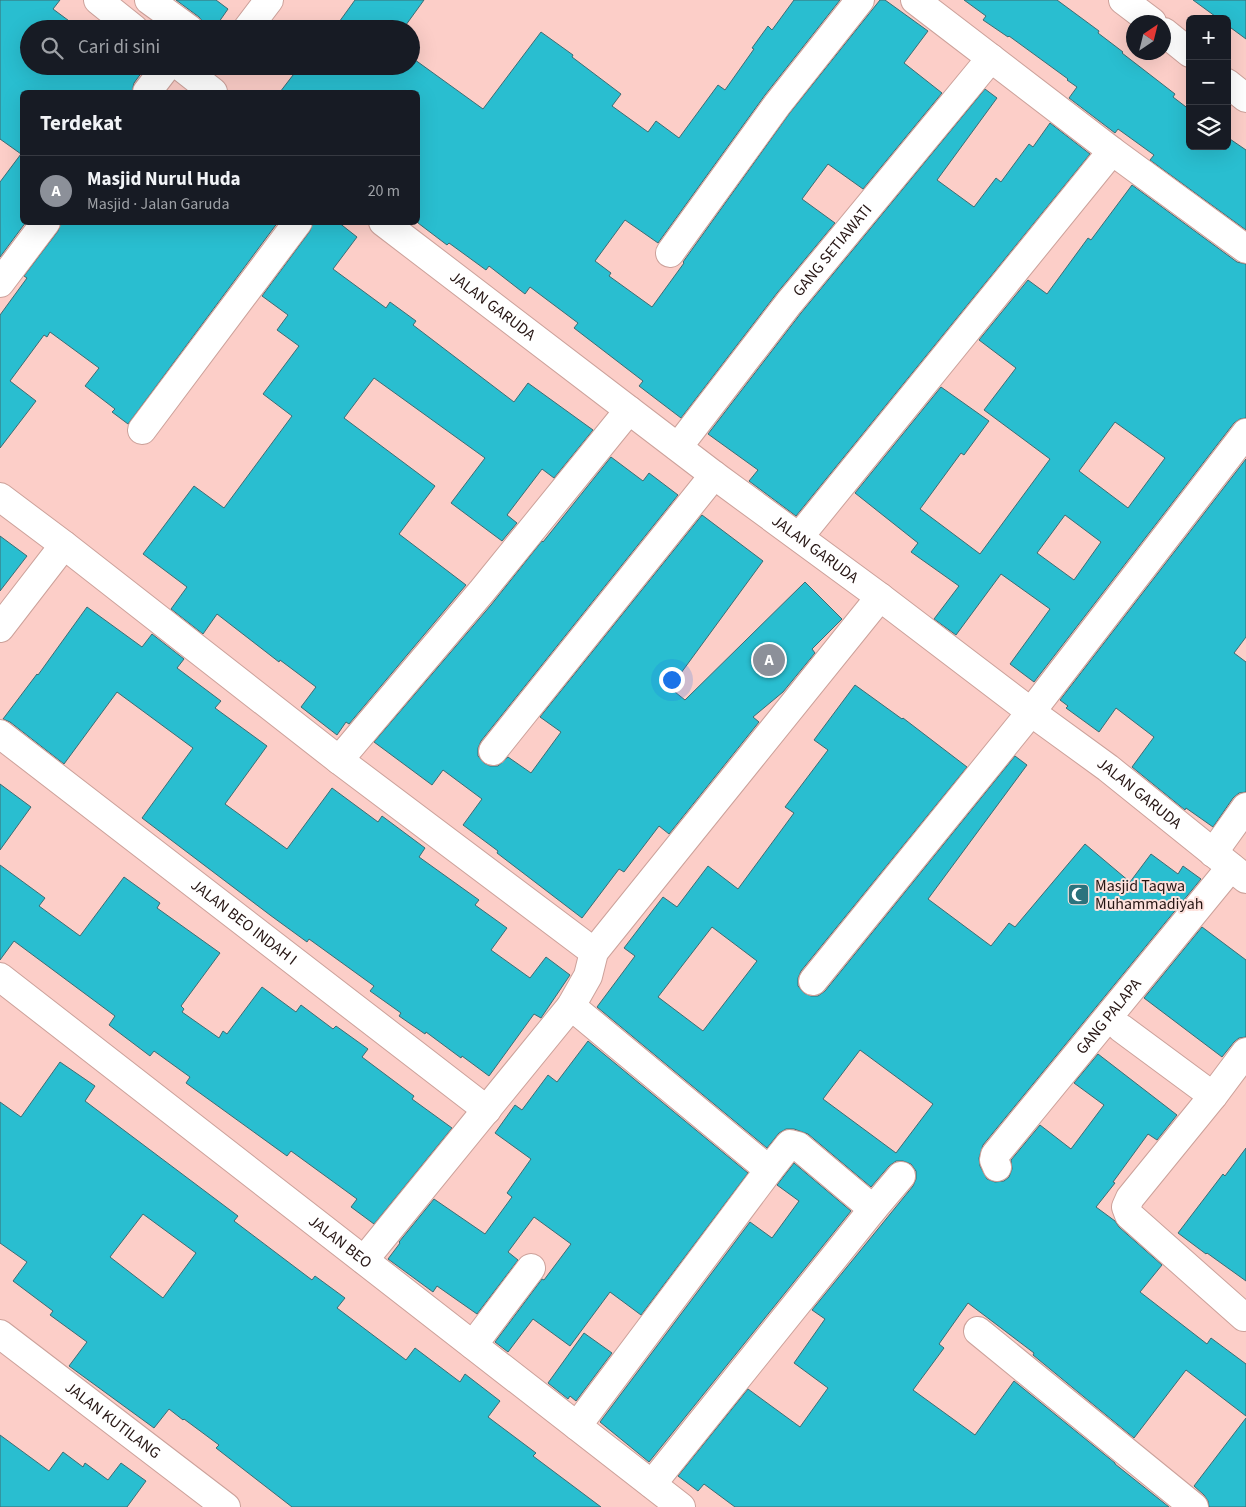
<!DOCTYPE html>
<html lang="id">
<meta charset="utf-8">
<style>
body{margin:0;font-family:"Source Sans 3",sans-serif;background:#242831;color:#f1f3f6}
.controls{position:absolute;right:15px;top:15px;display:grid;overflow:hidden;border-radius:8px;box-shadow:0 5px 20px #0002}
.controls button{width:45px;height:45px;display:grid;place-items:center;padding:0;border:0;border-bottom:1px solid #363941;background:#171b24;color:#f1f3f6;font:25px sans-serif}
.compass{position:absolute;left:1126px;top:15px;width:45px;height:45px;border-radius:50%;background:#171b24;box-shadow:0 5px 20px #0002;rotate:35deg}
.you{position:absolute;left:671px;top:679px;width:18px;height:18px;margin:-12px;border:4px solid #fff;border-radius:50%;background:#1a73e8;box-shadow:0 0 0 8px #1a73e833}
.badge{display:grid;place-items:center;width:32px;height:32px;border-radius:50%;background:#8c9099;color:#fff;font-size:16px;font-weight:700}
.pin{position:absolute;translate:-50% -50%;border:2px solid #fff;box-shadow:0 1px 5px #0006}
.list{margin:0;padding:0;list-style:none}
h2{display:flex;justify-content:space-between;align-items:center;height:65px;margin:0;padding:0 20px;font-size:21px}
h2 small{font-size:16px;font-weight:400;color:#9ea1a6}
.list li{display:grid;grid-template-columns:32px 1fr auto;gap:15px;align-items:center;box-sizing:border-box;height:70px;padding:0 20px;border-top:1px solid #363941}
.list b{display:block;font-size:19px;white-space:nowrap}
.list p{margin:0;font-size:16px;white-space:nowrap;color:#9ea1a6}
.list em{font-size:16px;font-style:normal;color:#9ea1a6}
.icon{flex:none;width:28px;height:28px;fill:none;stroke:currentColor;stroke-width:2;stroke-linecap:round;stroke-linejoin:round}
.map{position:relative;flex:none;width:1246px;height:1507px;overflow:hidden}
.search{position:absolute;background:#171b24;box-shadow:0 5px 20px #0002;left:20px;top:20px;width:400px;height:55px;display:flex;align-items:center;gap:12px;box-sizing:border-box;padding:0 18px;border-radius:28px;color:#9ea1a6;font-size:19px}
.panel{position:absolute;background:#171b24;box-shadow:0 5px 20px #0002;left:20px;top:90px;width:400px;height:135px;border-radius:8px}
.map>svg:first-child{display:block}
.building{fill:#29bed0;stroke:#3d6c73;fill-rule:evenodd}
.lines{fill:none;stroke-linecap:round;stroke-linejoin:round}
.minor-casing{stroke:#cca19a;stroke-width:30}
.minor{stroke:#fff;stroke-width:28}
.labels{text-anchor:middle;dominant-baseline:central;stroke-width:4;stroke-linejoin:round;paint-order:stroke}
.street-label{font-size:16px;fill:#261614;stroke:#fde1dc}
.poi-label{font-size:16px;fill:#261614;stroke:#fde1dc;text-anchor:start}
</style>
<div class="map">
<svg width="1246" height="1507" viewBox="0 0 1246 1507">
<rect width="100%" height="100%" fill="#fccec8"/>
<g class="building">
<path d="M0 0H60L53 9 80 29H29V66H134L142 72 134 83 132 92H22V222H26L0 257V182L21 154 0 139Z"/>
<path d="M176 0H216L228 9 214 29H204L203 22 199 17Z"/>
<path d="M355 0H424L403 29H334Z"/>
<path d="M794 0H840L765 95 658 243 625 220 595 261 611 273 609 276 652 307 684 263 683 262 789 114 880 0H885L928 31 904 63 942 93 863 189 828 164 802 199 835 223 777 293 681 418 639 386 643 381 574 328 578 323 530 287 525 294 489 266 486 270 449 243 447 245 418 223V92H280L300 66H411V57L483 109 541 32 573 55 572 57 621 94 612 106 648 132 656 121 679 138 718 85 725 90 754 49 752 48 768 26 772 30Z"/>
<path d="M964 0H1057L1099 31 1098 33 1123 52 1122 53 1175 94 1173 97 1190 110V146H1227V137L1246 150V230L1150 160 1154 155 1118 129 1115 133 1069 98 1077 87 1067 80 1068 79 1009 36 1008 37 983 20 986 16Z"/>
<path d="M1193 0H1246V39L1227 25V19H1219Z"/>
<path d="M985 89 997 98 937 180 974 207 996 178 1001 182 1029 144 1033 147 1050 123 1090 154 796 516 749 481 758 470 708 434 801 313Z"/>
<path d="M1132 185 1237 262 1246 264V418L1240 419 1234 423 1034 682 1010 664 1050 609 1001 574 956 635 934 619 959 586 911 552 918 543 855 493 941 387 989 421 964 455 961 453 920 509 980 554 1050 459 984 410 1016 368 979 340 1028 280 1047 294 1088 238 1091 240ZM1115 422 1165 458 1128 508 1079 471ZM1065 515 1101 542 1074 580 1037 553Z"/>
<path d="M61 222H278L128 424 112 412 115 409 85 386 99 368 50 332 47 337 44 335 10 381 36 401 0 448V315L27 278 24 276 58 231Z"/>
<path d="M313 222H338L357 237 333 269 386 308 390 302 416 321 413 325 514 402 528 383 593 430 554 478 542 469 507 515 517 523 502 541 451 503 485 458 374 378 344 418 435 486 399 534 466 585 349 724 346 722 337 735 301 707 316 687 280 660 279 662 217 614 203 634 171 609 187 587 143 554 194 486 224 508 292 416 263 394 299 346 277 330 288 315 262 296 310 231Z"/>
<path d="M611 457 643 481 649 473 678 495 481 741 478 748V756L484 763 490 766H498L508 757 531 773 561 732 540 717 702 515 763 561 670 688 685 700 805 582 842 619 812 649 815 653 783 692 753 717 759 722 669 834 659 826 624 872 619 869 582 918 497 853 498 851 463 825 482 799 443 770 432 785 374 742 491 605 542 541 543 542Z"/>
<path d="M1246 459V637L1234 653 1246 662V792L1239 793 1233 798 1213 827 1186 808 1185 810 1132 767 1154 737 1116 708 1099 732 1066 708 1068 706 1060 700Z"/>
<path d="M0 536 27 556 0 591Z"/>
<path d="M87 607 142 647 152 634 184 659 177 668 221 701 215 708 267 746 225 804 287 849 332 788 378 822 382 816 425 848 419 857 479 900 475 905 507 928 491 950 530 978 546 957 570 975 541 1018 534 1014 489 1076 462 1056 461 1058 426 1032 425 1034 399 1016 401 1013 370 991 374 986 309 939 307 942 270 915 142 818 193 748 117 692 64 764 10 722 3 719 37 674 38 675Z"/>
<path d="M855 685 902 719 903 718 967 767 801 971 798 978V986L804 993 811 996H818L825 991 1015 756 1027 765 928 899 991 946 1009 923 1015 927 1085 844 1130 882 1151 854 1178 874 1183 866 1201 879 983 1145 979 1158 980 1166 987 1179 995 1182 1004 1181 1009 1177 1012 1169 1011 1160 1040 1125 1071 1149 1104 1105 1074 1083 1098 1054 1177 1115 1157 1140 1148 1134 1113 1182 1115 1183 1096 1207 1115 1221 1119 1227 1162 1265 1140 1292 1207 1344 1211 1338 1246 1364V1416L1186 1370 1134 1438 1033 1355 1034 1353 968 1303 939 1344 944 1348 913 1390 975 1435 1014 1381 1115 1463V1464L1169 1507H735L704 1484 698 1491 678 1476 748 1389 800 1427 828 1388 794 1363 825 1319 812 1310 913 1186 916 1179V1171L911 1164 903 1161H896L889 1166 871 1187 808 1134 794 1129H786L779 1133 767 1148 597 1007 635 956 624 948 663 897 677 907 708 866 738 889 794 813 785 807 828 750 814 740ZM712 927 757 961 703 1031 658 997ZM860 1050 933 1104 896 1153 823 1099Z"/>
<path d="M0 784 31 807 0 850Z"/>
<path d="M0 865 45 898 39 906 80 936 124 877 160 903 157 908 220 953 181 1006 184 1009 182 1012 219 1038 223 1031 227 1034 262 987 296 1012 301 1005 333 1029 336 1026 368 1049 362 1057 414 1096 412 1099 452 1128 374 1224 351 1207 357 1199 291 1151 287 1156 186 1083 190 1077 154 1051 150 1056 109 1025 115 1016 14 941 0 960Z"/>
<path d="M1202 927 1246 960V1037L1239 1038 1234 1042 1222 1057 1144 998Z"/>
<path d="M588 1041 748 1173 641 1315 610 1292 570 1346 533 1319 508 1352 495 1342 542 1279 544 1280 571 1244 534 1217 508 1252 518 1260 477 1314 437 1286 433 1292 388 1259 400 1243 399 1242 434 1199 485 1234 512 1197 507 1193 531 1159 495 1133 515 1105 522 1110 548 1075 557 1082Z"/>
<path d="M60 1062 95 1086 85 1101 238 1216 234 1221 312 1280 315 1276 345 1298 337 1308 406 1360 415 1348 460 1382 465 1374 500 1401 488 1417 536 1453 533 1456 601 1507H292L216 1448 219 1445 184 1419 183 1420 169 1409 154 1428 69 1366 87 1342 50 1315 53 1311 13 1281 27 1262 0 1243V1102L21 1117ZM143 1214 196 1253 163 1298 110 1257Z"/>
<path d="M1246 1148V1281L1207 1253 1206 1254 1178 1233 1223 1174 1225 1176Z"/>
<path d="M794 1163 851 1211 649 1462 600 1422 750 1222 772 1238 799 1201 777 1185Z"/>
<path d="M584 1333 612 1353 576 1401 570 1396 568 1399 548 1383Z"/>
<path d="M1246 1418V1507H1209L1208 1501 1204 1495 1194 1486Z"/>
<path d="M0 1435 49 1471 63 1452 83 1467 85 1463 108 1480 121 1463 146 1481 127 1507H0Z"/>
</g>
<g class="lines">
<defs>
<g id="minor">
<path d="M98 0 134 29"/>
<path d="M149 0 189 29"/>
<path d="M915 0 1112 151 1246 249"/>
<path d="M1123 0 1152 22"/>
<path d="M247 29 269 0"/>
<path d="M1164 32 1190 53"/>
<path d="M180 66 213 92"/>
<path d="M1227 83 1246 98"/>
<path d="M147 92 167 66"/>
<path id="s1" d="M383 222 714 475 880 597 1031 712 1108 768 1246 879"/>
<path d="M670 253 777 105 860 0"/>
<path d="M0 283 46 222"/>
<path d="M142 430 298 222"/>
<path id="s2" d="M678 447 789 303 991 58"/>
<path d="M0 497 64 545 339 760 594 952"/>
<path d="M799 537 1112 151"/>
<path d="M0 628 64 545"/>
<path id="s3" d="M0 734 487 1110"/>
<path d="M493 751 714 475"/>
<path d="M339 760 482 591 629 410"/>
<path d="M1213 853 1246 807"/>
<path id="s4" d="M0 977 681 1507"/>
<path d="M813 981 1031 712 1246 433"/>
<path d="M571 1006 769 1170 788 1146 790 1144 798 1146 873 1209"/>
<path d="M1121 1028 1213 1096"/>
<path id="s5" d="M997 1167 994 1160 995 1155 1231 867"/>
<path d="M364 1260 571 1006 588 976 594 952 880 597"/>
<path d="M1244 1317 1129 1215 1126 1207 1130 1198 1213 1096 1246 1052"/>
<path d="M978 1331 1194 1507"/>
<path id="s6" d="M0 1334 226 1507"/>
<path d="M473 1345 531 1268"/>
<path d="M577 1426 769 1170"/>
<path d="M652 1484 873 1209 901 1176"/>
</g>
</defs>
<use href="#minor" class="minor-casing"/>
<use href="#minor" class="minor"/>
</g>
<defs>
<symbol id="mosque-square" viewBox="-11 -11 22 22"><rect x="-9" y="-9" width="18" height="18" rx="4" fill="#2b737d" stroke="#fde1dc"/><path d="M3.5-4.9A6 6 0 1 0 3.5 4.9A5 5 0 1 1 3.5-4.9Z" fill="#fff"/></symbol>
</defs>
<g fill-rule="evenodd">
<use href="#mosque-square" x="1066" y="882" width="25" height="25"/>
</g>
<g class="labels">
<g class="street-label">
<text stroke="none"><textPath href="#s2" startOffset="250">GANG SETIAWATI</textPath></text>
<text stroke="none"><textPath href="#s1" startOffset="138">JALAN GARUDA</textPath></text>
<text stroke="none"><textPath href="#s1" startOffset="542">JALAN GARUDA</textPath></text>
<text stroke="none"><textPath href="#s1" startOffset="948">JALAN GARUDA</textPath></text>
<text stroke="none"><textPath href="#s3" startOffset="308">JALAN BEO INDAH I</textPath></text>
<text stroke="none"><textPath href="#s5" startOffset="192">GANG PALAPA</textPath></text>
<text stroke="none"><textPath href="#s4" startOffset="431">JALAN BEO</textPath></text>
<text stroke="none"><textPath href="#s6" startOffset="142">JALAN KUTILANG</textPath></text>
</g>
<g class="poi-label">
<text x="1095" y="886">Masjid Taqwa<tspan x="1095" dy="18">Muhammadiyah</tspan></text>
</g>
</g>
</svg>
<div class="controls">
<button>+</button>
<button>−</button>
<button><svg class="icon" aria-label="layers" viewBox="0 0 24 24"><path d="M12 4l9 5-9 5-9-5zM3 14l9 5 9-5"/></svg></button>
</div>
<svg class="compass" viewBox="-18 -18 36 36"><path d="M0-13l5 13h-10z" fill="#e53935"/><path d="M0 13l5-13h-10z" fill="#9ea1a6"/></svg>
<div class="you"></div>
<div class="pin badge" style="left:769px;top:660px">A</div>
<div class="search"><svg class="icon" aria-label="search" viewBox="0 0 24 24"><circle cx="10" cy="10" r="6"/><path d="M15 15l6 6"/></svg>Cari di sini</div>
<section class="panel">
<h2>Terdekat<small></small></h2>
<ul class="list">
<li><span class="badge">A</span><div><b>Masjid Nurul Huda</b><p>Masjid · Jalan Garuda</p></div><em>20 m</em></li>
</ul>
</section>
</div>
